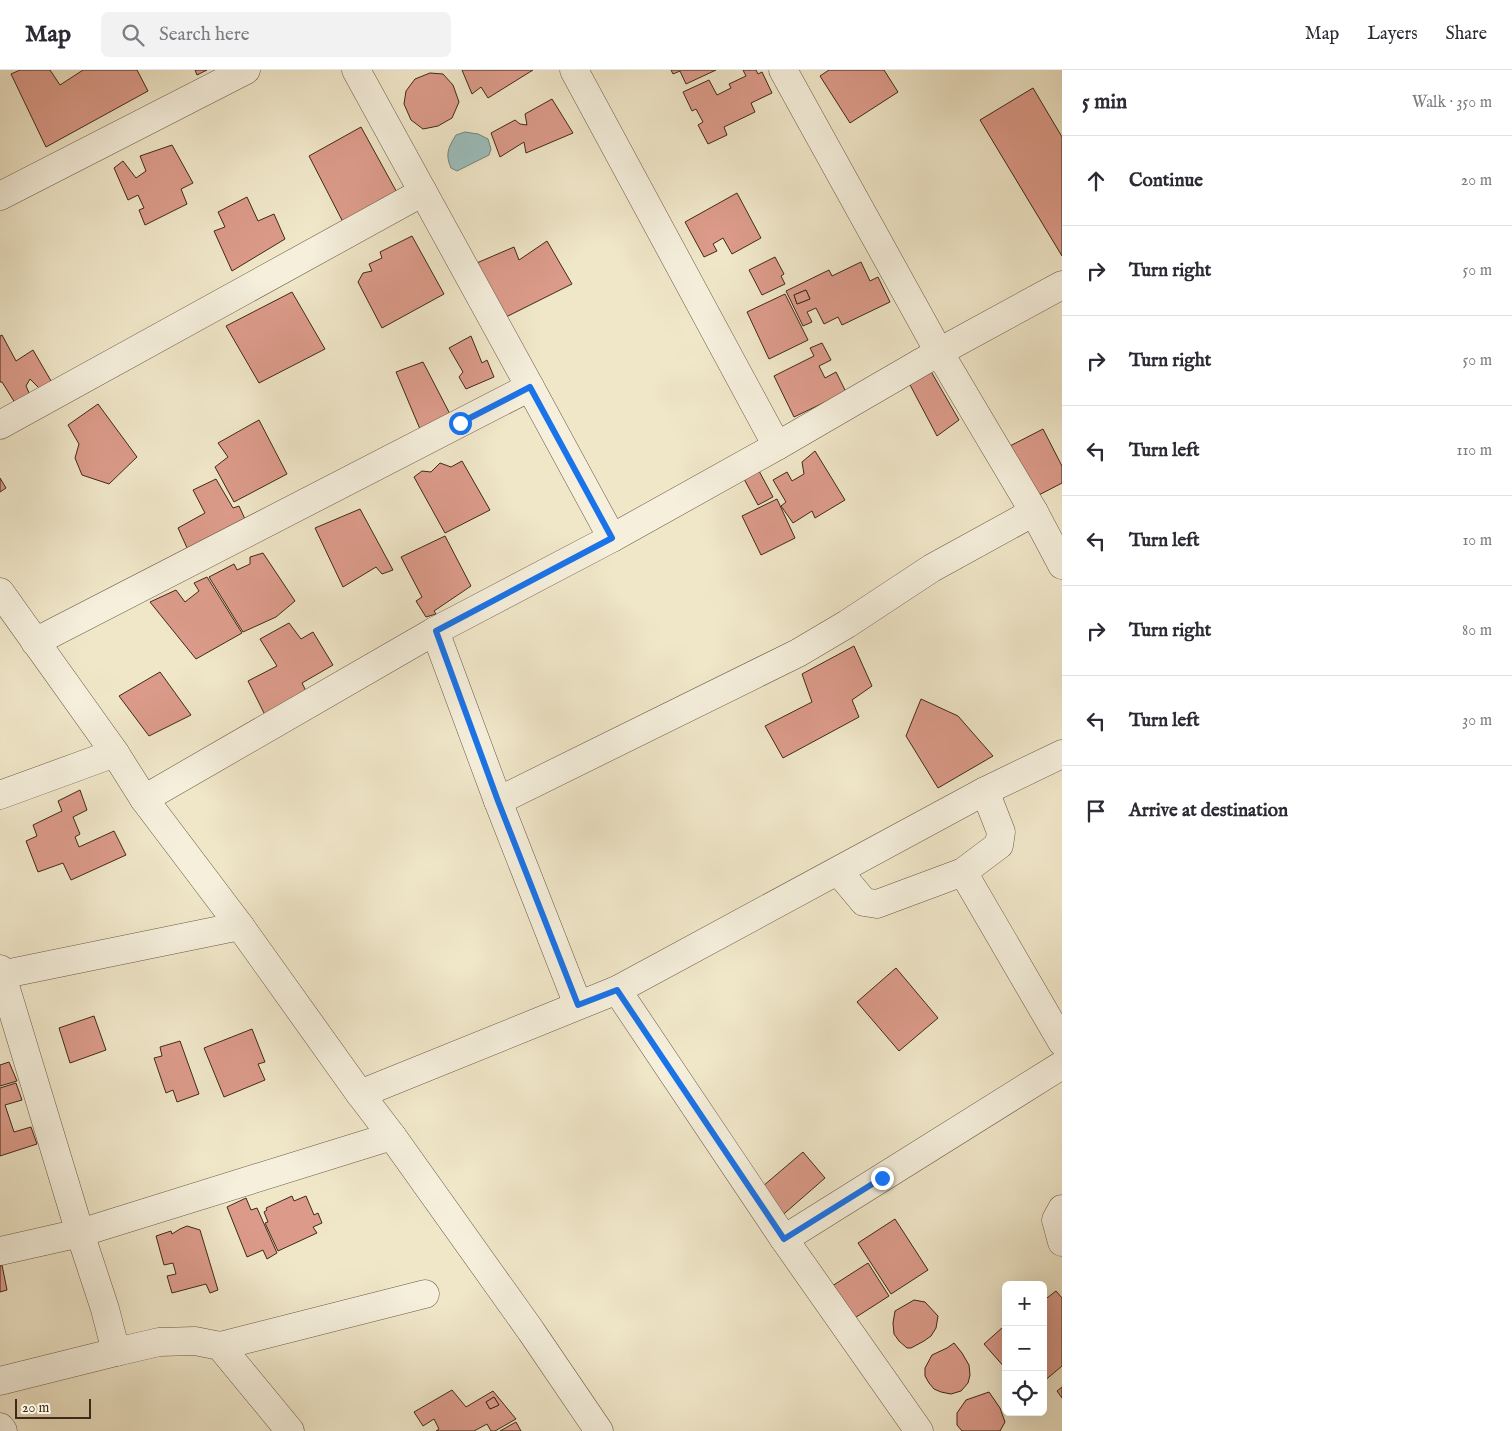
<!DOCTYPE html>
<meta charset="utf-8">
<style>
body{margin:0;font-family:"IM FELL English",serif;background:#f2f2f3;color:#2b2b33}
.controls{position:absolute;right:15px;bottom:15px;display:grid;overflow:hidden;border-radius:8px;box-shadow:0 5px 20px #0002}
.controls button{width:45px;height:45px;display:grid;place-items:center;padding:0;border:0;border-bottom:1px solid #e1e1e2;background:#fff;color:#2b2b33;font:25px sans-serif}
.scale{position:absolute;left:15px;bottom:12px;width:76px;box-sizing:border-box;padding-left:5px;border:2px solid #3f2918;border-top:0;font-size:14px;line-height:18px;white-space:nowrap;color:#3f2918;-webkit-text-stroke:4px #f5efdc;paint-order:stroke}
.stop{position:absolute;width:15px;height:15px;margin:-11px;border:4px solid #1a73e8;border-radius:50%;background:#fff}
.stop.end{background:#1a73e8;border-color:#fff;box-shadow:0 1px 5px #0008}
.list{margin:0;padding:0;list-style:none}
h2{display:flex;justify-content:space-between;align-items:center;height:65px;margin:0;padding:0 20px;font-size:21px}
h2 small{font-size:16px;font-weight:400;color:#7c7c81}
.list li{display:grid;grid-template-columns:32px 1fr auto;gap:15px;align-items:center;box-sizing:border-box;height:90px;padding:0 20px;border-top:1px solid #e1e1e2}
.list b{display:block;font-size:19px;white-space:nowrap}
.list em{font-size:16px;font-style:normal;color:#7c7c81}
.icon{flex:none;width:28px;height:28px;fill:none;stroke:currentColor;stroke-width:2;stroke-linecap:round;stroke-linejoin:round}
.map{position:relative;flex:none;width:1062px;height:1361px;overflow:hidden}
header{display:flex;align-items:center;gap:30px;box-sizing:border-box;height:70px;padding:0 25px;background:#fff;border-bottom:1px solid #e1e1e2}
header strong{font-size:24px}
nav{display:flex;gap:28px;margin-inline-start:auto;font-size:18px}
.search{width:350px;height:45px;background:#f2f2f3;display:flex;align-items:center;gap:12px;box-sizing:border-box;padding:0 18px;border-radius:8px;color:#7c7c81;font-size:19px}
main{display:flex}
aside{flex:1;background:#fff}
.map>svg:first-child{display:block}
.water{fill:#9cbebd;stroke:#77827b}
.building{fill:#dc9b8a;stroke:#3f2918;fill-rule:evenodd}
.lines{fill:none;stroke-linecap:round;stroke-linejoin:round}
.minor-casing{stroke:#6b5844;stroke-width:29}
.minor{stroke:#f5efdc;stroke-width:28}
.route{stroke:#1a73e8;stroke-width:6}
</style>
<header>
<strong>Map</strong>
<div class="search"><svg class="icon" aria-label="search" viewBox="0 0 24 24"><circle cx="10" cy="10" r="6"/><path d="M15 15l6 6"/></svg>Search here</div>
<nav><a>Map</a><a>Layers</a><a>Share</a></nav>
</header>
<main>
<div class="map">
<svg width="1062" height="1361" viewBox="0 0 1062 1361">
<rect width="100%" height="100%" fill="#f0e7c9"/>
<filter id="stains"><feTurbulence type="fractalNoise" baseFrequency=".004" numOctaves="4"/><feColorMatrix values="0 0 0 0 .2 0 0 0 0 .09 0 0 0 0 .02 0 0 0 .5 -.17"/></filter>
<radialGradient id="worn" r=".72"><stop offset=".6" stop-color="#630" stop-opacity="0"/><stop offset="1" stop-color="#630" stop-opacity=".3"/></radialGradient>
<path class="water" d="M465 62 478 64 488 69 491 79 489 85 457 101 451 98C445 84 448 78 456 65Z"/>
<g class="building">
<path d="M20 0H50L60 15 83 0H137L148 21 46 77 11 4Z"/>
<path d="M195 0H207L197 5Z"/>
<path d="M462 0H533L488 28 481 17 472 24Z"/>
<path d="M671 0H716L686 14 680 1 673 4Z"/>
<path d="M743 0H756L758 4 762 2 772 23 751 33 755 42 724 57 727 65 708 74 698 55 703 52 696 39 692 41 683 22 709 10 717 25 731 18 729 14 746 6Z"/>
<path d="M829 0H884L898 22 850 53 820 6Z"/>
<path d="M430 3 443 4 453 15 459 32 452 48 438 56 423 59 411 50 404 34 406 21 415 9Z"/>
<path d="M1033 18 1062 67V186L980 50Z"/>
<path d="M552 29 573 63 526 83 524 72 500 87 491 63 515 50 520 54 527 55 525 44Z"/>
<path d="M361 57 400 128 345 156 309 86Z"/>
<path d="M172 75 193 113 181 119 187 134 145 155 139 140 144 138 138 125 128 130 114 98 123 91 136 108 146 101 140 86Z"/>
<path d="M737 123 761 168 732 184 723 168 713 174 717 181 704 187 685 152Z"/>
<path d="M247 127 258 151 274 144 285 169 232 201 214 161 225 157 218 142Z"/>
<path d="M412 166 444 224 382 258 358 212 363 203 372 201 369 194 382 188 380 182Z"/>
<path d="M547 171 572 214 506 247 472 195 514 177 519 190Z"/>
<path d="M775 187 784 204 781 206 785 214 762 225 749 200Z"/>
<path d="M861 192 870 211 878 207 890 232 842 255 838 247 824 254 816 238 807 242 812 252 803 256 786 221 829 200 832 206ZM806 220 810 229 797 234 794 225Z"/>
<path d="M806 220 810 229 797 234 794 225Z"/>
<path d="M292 222 325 279 259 313 226 256Z"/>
<path d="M785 224 808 270 769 289 747 242Z"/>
<path d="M2 265 16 291 33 280 54 316 40 319 30 309 26 316 30 325 17 336 2 312H0V266Z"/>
<path d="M471 266 482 293 487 290 494 307 466 319 459 307 463 302 449 278Z"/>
<path d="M822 273 831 290 819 296 825 308 836 302 846 322 794 347 774 306 814 286 810 278Z"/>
<path d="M423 292 451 346 420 359 396 302Z"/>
<path d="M929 298 959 350 937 366 909 313Z"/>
<path d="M98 334 137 387 109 414 82 405 75 388 79 374 68 355Z"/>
<path d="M259 350 287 404 234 432 215 397 228 387 218 373Z"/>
<path d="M1043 359 1062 396V413L1035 427 1008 377Z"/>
<path d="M815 381 845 430 815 448 812 441 793 453 781 436 786 432 773 410 787 402 792 411 804 404 802 392Z"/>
<path d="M462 391 490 440 445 463 414 407 422 401 431 402 440 393 451 397Z"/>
<path d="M759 401 773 427 758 435 744 409Z"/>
<path d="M0 408 6 418 0 422Z"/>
<path d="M216 409 233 438 239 436 250 460 188 480 178 458 205 443 193 420Z"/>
<path d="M777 429 795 468 761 485 742 446Z"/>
<path d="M360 439 393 500 382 504 376 497 343 517 315 458Z"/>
<path d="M445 466 471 516 434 541 436 544 426 547 416 531 422 527 401 487Z"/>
<path d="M263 483 295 531 276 547 243 562 209 507 234 494 237 500 250 494V487Z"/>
<path d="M207 507 242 563 196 589 150 532 176 520 185 532 199 521 194 513Z"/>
<path d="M289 553 301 569 313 562 333 595 302 613 307 623 265 645 248 611 277 596 260 569Z"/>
<path d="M854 576 872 616 852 630 859 647 783 688 765 656 812 632 802 604Z"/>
<path d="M160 602 191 645 149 666 119 626Z"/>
<path d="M921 629 958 646 993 686 938 718 906 666Z"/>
<path d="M80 720 87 740 73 747 80 764 75 767 79 777 114 761 126 785 71 810 63 793 38 802 26 771 37 766 33 755 62 741 58 731Z"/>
<path d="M896 898 938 948 899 981 857 932Z"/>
<path d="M94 946 106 980 70 993 59 958Z"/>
<path d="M252 959 265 992 258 994 265 1010 224 1027 204 978Z"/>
<path d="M180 971 199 1024 177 1032 173 1020 166 1023 154 988 162 986 160 977Z"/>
<path d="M9 992 17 1011 0 1016V995Z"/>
<path d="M16 1013 22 1030 5 1035 14 1062 31 1057 37 1074 0 1086V1018Z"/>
<path d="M803 1082 825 1108 778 1149 756 1122Z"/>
<path d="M292 1126 294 1131 306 1126 314 1145 318 1143 322 1153 313 1157 317 1163 278 1181 265 1153 268 1152 264 1142 267 1140 266 1138Z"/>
<path d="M246 1128 251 1140 257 1138 277 1183 267 1189 263 1180 247 1187 227 1137Z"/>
<path d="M895 1149 928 1200 891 1224 858 1173Z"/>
<path d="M187 1156 200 1160 218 1220 210 1223 206 1214 172 1223 167 1206 176 1204 173 1193 164 1195 156 1166 171 1161 172 1164 180 1159Z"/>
<path d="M868 1193 889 1226 850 1251 829 1218Z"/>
<path d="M2 1195 7 1220 0 1222V1196Z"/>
<path d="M1056 1221 1062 1228V1296L1043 1312V1231Z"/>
<path d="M914 1230 925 1232 938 1246 936 1258 931 1266 924 1271 911 1278H907L899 1271 894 1264 893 1253 895 1241Z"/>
<path d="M1003 1257 1006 1259V1299L984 1274Z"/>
<path d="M954 1273 962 1283 969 1295 970 1305 968 1313 961 1321 951 1324 941 1322 934 1319 929 1313 925 1306V1298L932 1285 947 1278Z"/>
<path d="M1062 1317V1328L1057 1321Z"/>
<path d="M452 1320 466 1337 493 1321 516 1349 495 1361H491L487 1354 474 1361H436L439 1359 434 1349 423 1356 414 1342ZM494 1327 499 1335 490 1339 486 1332Z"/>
<path d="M989 1322 1000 1338 1005 1352 1000 1361H962L957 1355V1343L966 1330Z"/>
<path d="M494 1327 499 1335 490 1339 486 1332Z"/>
<path d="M516 1352 521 1361H500Z"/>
</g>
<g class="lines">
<defs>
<g id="minor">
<path d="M356 0 530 317 612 468"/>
<path d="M574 0 777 376"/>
<path d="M783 0 939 282 1034 442 1062 495"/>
<path d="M0 126 246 0"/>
<path d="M0 355 423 122"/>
<path d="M0 522 115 683 144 729 240 856 360 1024 392 1066 531 1261 599 1361"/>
<path d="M435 561 498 731 578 935"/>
<path d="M35 572 530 317"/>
<path d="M0 725 115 683"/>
<path d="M144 729 435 561 612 468 777 376 939 282 1062 215"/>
<path d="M498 731 798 583 847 554 932 498 1034 442"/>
<path d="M838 801 864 832 877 834 963 802 999 775 1001 762 985 721"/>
<path d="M963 802 1062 972"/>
<path d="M0 899 80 1163 105 1239 116 1282 0 1311"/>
<path d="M0 905 240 856"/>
<path d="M617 920 784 1169 919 1361"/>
<path d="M360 1024 617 920 985 721 1062 684"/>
<path d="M1062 1139 1056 1150 1062 1172"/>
<path d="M784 1169 1062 995"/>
<path d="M0 1181 80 1163 392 1066"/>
<path d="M220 1276 425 1224"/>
<path d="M116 1282 159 1272 195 1271 220 1276 290 1361"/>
<path d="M0 1357 3 1361"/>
</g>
</defs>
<use href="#minor" class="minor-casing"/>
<use href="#minor" class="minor"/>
</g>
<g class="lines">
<path class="route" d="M460 353 530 317 612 468 436 561 498 731 578 935 617 920 784 1169 882 1108"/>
</g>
<rect width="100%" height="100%" filter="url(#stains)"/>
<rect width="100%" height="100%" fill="url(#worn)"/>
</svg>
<div class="controls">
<button>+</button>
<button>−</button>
<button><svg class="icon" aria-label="locate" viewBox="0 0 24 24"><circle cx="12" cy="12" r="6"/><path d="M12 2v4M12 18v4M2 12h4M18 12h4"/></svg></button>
</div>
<div class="scale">20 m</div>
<div class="stop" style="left:460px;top:353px"></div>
<div class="stop end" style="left:882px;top:1108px"></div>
</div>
<aside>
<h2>5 min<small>Walk · 350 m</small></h2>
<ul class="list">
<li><svg class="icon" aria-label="ahead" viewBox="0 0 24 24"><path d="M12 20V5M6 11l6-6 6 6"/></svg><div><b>Continue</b></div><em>20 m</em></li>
<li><svg class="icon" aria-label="right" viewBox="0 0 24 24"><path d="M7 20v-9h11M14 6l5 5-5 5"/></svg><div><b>Turn right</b></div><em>50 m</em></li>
<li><svg class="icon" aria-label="right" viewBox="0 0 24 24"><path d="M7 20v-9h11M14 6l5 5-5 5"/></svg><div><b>Turn right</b></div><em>50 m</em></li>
<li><svg class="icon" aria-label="left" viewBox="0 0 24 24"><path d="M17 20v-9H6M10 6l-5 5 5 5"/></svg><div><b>Turn left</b></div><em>110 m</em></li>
<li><svg class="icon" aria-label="left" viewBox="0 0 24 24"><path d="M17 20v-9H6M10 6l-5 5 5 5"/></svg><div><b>Turn left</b></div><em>10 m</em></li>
<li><svg class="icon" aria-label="right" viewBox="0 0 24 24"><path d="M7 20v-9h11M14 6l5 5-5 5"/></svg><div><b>Turn right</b></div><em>80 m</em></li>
<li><svg class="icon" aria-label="left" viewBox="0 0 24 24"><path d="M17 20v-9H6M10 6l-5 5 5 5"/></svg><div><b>Turn left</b></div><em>30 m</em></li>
<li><svg class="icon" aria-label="arrive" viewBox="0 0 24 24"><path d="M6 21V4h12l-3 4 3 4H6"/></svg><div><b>Arrive at destination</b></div></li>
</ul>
</aside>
</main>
